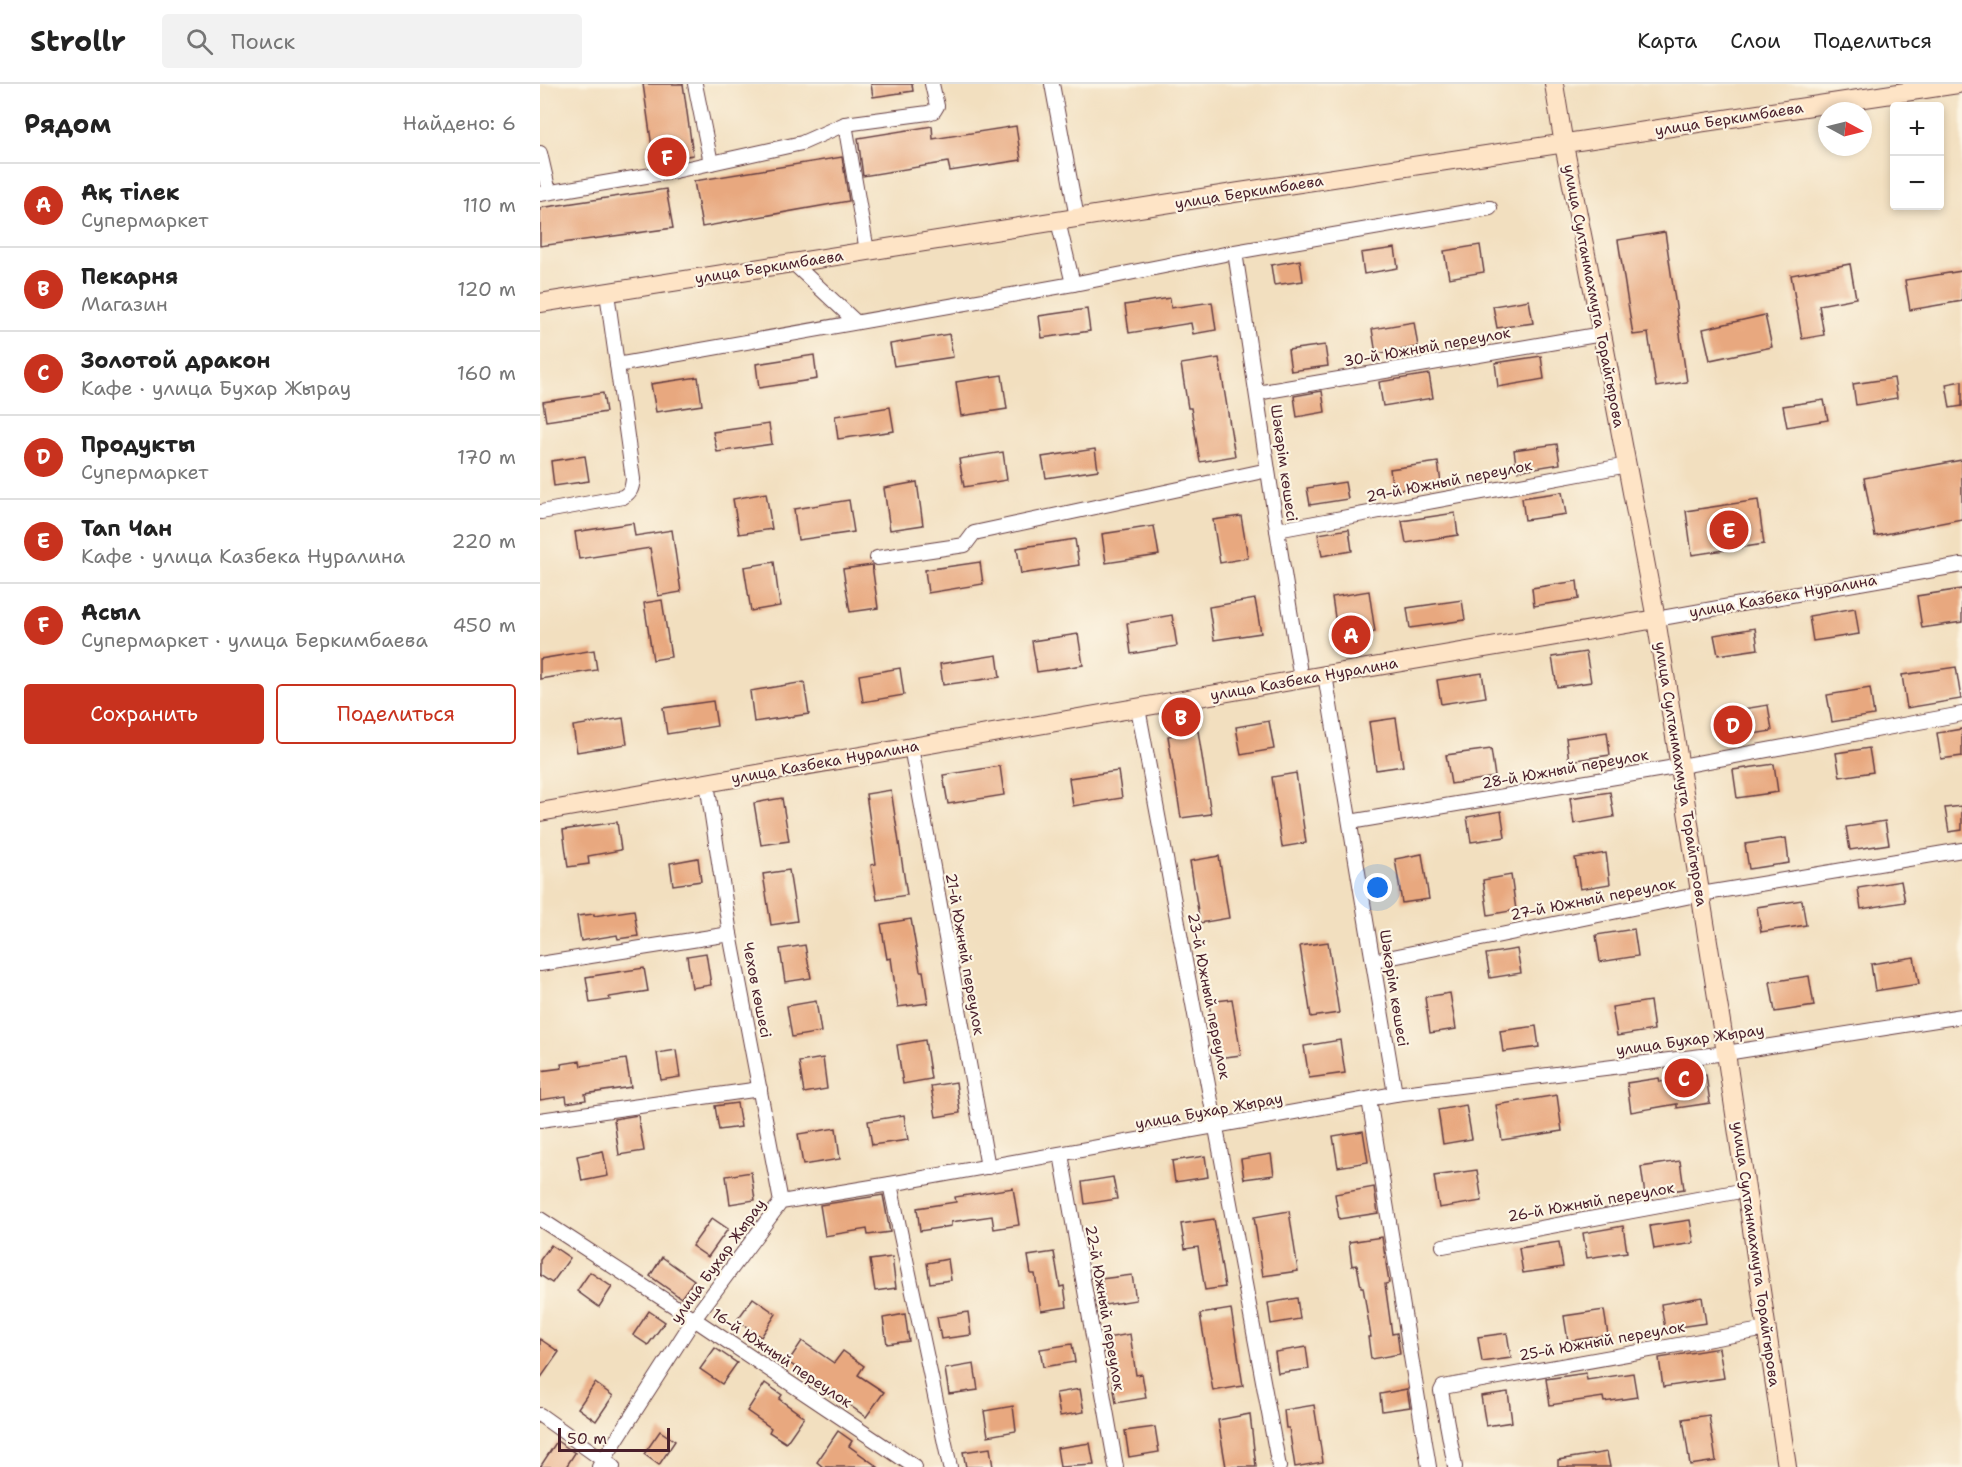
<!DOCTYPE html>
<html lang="ru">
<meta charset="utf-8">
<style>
body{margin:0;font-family:"Shantell Sans",sans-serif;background:#f2f2f2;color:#222}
.controls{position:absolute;right:18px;top:18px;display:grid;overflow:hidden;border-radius:6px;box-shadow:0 3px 9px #0003}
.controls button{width:54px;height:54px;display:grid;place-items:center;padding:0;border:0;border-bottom:2px solid #e0e0e0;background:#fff;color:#222;font:30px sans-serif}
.compass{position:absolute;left:1278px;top:18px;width:54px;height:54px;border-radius:50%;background:#fff;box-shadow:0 3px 9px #0003;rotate:97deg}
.scale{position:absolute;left:18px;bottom:15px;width:112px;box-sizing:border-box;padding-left:6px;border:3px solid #4a1f2b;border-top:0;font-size:16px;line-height:21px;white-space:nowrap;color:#4a1f2b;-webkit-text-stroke:4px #fcf5e5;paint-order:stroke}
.you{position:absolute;left:838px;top:804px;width:21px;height:21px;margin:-15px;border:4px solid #fff;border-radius:50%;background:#1a73e8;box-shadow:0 0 0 9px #1a73e833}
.badge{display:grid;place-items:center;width:39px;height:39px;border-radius:50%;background:#c8321e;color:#fff;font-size:20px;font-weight:700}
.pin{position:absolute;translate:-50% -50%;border:3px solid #fff;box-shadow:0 2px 6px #0006}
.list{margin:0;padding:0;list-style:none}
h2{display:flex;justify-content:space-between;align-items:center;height:78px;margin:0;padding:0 24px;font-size:26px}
h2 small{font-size:20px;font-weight:400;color:#767676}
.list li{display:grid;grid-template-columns:39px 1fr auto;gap:18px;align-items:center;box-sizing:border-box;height:84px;padding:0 24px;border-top:2px solid #e0e0e0}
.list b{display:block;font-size:22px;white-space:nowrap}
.list p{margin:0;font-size:20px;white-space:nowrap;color:#767676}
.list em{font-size:20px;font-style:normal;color:#767676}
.actions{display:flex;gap:12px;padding:18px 24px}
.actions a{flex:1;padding:14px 0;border:2px solid #c8321e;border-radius:6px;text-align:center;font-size:21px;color:#c8321e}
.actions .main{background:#c8321e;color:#fff}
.icon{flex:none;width:33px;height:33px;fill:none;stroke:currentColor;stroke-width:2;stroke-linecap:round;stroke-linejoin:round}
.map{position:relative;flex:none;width:1422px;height:1383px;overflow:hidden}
header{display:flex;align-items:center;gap:36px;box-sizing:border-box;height:84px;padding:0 30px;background:#fff;border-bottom:2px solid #e0e0e0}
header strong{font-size:28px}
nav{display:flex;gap:33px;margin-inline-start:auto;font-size:21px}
.search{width:420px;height:54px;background:#f2f2f2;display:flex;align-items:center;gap:15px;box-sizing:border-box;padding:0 21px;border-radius:6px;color:#767676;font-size:22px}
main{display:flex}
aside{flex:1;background:#fff}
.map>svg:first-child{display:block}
.building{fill:#e8a87f}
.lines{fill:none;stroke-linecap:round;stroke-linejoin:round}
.street-casing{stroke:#633c41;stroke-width:16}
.secondary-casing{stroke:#633c41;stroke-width:20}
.street{stroke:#fff;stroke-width:14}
.secondary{stroke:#fee4c6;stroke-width:18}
.labels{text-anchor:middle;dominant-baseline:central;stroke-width:4.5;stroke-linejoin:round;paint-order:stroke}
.street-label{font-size:15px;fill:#4a1f2b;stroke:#fcf5e5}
</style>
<header>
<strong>Strollr</strong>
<div class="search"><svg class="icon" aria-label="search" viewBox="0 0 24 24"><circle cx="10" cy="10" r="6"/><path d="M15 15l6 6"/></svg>Поиск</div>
<nav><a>Карта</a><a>Слои</a><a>Поделиться</a></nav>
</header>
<main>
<aside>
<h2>Рядом<small>Найдено: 6</small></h2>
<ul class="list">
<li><span class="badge">A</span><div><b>Ақ тілек</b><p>Супермаркет</p></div><em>110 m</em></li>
<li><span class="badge">B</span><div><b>Пекарня</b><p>Магазин</p></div><em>120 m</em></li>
<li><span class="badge">C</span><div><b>Золотой дракон</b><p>Кафе · улица Бухар Жырау</p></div><em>160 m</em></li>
<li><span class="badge">D</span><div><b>Продукты</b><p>Супермаркет</p></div><em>170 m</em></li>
<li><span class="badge">E</span><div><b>Тап Чан</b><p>Кафе · улица Казбека Нуралина</p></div><em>220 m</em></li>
<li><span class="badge">F</span><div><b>Асыл</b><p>Супермаркет · улица Беркимбаева</p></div><em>450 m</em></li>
</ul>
<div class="actions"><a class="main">Сохранить</a><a>Поделиться</a></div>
</aside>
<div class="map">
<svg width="1422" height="1383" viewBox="0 0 1422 1383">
<rect width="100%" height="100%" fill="#fcf5e5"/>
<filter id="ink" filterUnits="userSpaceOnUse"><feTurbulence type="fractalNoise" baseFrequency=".0167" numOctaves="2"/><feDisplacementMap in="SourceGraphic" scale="12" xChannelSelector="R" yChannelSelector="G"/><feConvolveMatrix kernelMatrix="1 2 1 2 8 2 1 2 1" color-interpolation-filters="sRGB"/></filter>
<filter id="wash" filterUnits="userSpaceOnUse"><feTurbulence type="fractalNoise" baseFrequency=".008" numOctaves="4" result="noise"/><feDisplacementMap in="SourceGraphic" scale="24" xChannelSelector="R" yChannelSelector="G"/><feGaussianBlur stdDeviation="1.35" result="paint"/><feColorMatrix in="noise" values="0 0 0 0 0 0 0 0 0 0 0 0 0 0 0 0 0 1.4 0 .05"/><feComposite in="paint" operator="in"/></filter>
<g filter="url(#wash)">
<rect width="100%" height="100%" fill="#f2dfbf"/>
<g id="blocks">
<g class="building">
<path d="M103 0H143L153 71 114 77Z"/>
<path d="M331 0H372L373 7 333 13Z"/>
<path d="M392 42 393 55 476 42 481 76 410 87 408 78 323 92 318 54Z"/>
<path d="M302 73 309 117 162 143 154 97Z"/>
<path d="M126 105 133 144 0 162V124Z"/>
<path d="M1125 148 1147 298 1116 303 1108 249 1093 251 1078 156Z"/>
<path d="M940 161 944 188 909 194 904 167Z"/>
<path d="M855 164 858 184 824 190 821 169Z"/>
<path d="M760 176 763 197 734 201 731 181Z"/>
<path d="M1310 180 1316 214 1279 221 1284 251 1262 255 1251 191Z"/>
<path d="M1422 187V217L1370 226 1365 196Z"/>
<path d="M630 214 631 224 672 218 676 246 653 250 651 239 589 249 585 221Z"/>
<path d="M989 216 993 239 957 244 953 222Z"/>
<path d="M547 225 550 247 502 254 499 232Z"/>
<path d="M1225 231 1232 263 1170 276 1163 245Z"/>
<path d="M874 238 878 263 836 270 832 245Z"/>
<path d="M409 250 413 273 354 282 350 260Z"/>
<path d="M785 261 788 282 751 287 748 266Z"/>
<path d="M274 271 277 295 219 304 216 280Z"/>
<path d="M1001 272 1004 295 958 303 955 279Z"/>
<path d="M679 274 695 372 660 378 651 324H648L641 280Z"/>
<path d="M889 290 893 314 843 322 839 298Z"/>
<path d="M462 291 467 325 421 332 416 298Z"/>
<path d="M158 293 162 321 116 328 111 300Z"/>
<path d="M1354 294 1357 314 1316 321 1313 300Z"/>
<path d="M1422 297V322L1410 324 1406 300Z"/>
<path d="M782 307 785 328 757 333 754 312Z"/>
<path d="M63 309 66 328 6 337 3 318Z"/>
<path d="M1284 316 1288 336 1247 343 1243 322Z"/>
<path d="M350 323 354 347 298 355 295 332Z"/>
<path d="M229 340 232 360 177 368 173 348Z"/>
<path d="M1017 360 1020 380 977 387 974 366Z"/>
<path d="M555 365 558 386 506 394 502 373Z"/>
<path d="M463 368 467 396 424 403 419 375Z"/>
<path d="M45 372 49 397 14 402 11 377Z"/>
<path d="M1422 376V435L1335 452 1324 394Z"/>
<path d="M898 378 901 399 853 407 850 385Z"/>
<path d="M377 398 383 441 350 446 344 404Z"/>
<path d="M805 398 808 415 770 421 767 404Z"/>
<path d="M1022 408 1026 430 985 436 982 414Z"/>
<path d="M226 409 232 445 199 450 193 415Z"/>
<path d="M309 416 314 448 258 456 254 425Z"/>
<path d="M1218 416 1224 460 1152 471 1146 427Z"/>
<path d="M915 429 918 451 866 459 862 437Z"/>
<path d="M701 432 708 474 680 479 673 436Z"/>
<path d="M93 439 95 452 132 446 141 508 118 512 110 464 39 475 35 448Z"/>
<path d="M614 442 619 471 566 479 562 450Z"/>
<path d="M809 445 812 467 782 472 778 450Z"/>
<path d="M535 455 539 481 481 490 477 464Z"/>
<path d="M234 478 240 522 211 527 204 483Z"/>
<path d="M440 478 443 500 388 509 385 486Z"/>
<path d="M332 481 338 524 310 528 303 485Z"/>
<path d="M1037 497 1039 515 994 522 992 504Z"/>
<path d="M1422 505V538L1382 544 1377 512Z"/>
<path d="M829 507 835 548 798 554 792 513Z"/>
<path d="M715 515 721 549 674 556 669 523Z"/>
<path d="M122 516 131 573 113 576 104 519Z"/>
<path d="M922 516 925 536 870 544 867 524Z"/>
<path d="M1315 524 1319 550 1273 557 1269 532Z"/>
<path d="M632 531 637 562 591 570 587 539Z"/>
<path d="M1215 544 1218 565 1178 571 1174 551Z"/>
<path d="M538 550 543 581 497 588 492 557Z"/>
<path d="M54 566 57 586 0 595V575Z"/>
<path d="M1046 568 1051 598 1017 603 1012 573Z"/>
<path d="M457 571 460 593 403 601 400 580Z"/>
<path d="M1416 583 1421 615 1367 624 1362 591Z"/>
<path d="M360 584 364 611 323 618 319 591Z"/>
<path d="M942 589 946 613 901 620 897 596Z"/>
<path d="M264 598 269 630 214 638 210 607Z"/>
<path d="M1330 604 1334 631 1292 638 1287 611Z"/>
<path d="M173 617 177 642 127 650 123 624Z"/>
<path d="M1228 621 1232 647 1188 654 1184 628Z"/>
<path d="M83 634 87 660 37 668 33 642Z"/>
<path d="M856 634 863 682 836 686 829 638Z"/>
<path d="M729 637 734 665 701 671 696 643Z"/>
<path d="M1422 645V672L1401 675 1397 649Z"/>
<path d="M658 647 671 730 641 734 628 652Z"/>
<path d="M1067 648 1070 671 1029 677 1026 654Z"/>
<path d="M1329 664 1333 688 1300 693 1296 669Z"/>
<path d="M951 665 955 693 911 700 906 671Z"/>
<path d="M1234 680 1238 708 1197 714 1193 686Z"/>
<path d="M460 682 464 711 408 720 403 691Z"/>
<path d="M578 687 582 714 533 722 529 694Z"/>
<path d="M756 689 766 759 742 763 732 693Z"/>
<path d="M351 706 367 811 337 816 331 781 336 780 326 710Z"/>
<path d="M1070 708 1074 733 1034 740 1030 714Z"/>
<path d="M242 714 249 757 221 761 214 719Z"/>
<path d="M1422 722V746L1409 748 1405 724Z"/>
<path d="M961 727 965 753 931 758 927 733Z"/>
<path d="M1345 737 1349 760 1310 766 1306 743Z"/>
<path d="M77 738 81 766 48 772 49 780 28 783 23 746Z"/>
<path d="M1246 754 1249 779 1209 785 1205 760Z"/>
<path d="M1066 769 1070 800 1040 805 1035 774Z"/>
<path d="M882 770 889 815 862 819 855 775Z"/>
<path d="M679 772 689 834 660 839 650 777Z"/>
<path d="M158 774 161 797 133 801 130 779Z"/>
<path d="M249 786 257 837 231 841 223 790Z"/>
<path d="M971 791 976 826 948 831 943 796Z"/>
<path d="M1361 797 1365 818 1321 825 1318 804Z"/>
<path d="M1262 816 1266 841 1221 848 1217 823Z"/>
<path d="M94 826 98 852 78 855 77 851 41 857 37 832 54 830V832Z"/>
<path d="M371 835 380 887H383L388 919 358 923 351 874 347 875 341 840Z"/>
<path d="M1094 845 1098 872 1060 878 1056 851Z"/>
<path d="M788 858 799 929 771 933 760 862Z"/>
<path d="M265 861 271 894 245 898 240 865Z"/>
<path d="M977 865 981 889 950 894 946 870Z"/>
<path d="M166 869 171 901 152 904 147 872Z"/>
<path d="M1374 873 1379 900 1335 907 1331 880Z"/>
<path d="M104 884 108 907 69 913 70 916 50 919 46 893Z"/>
<path d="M1269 892 1274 922 1235 928 1230 898Z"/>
<path d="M910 909 916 945 890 949 885 913Z"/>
<path d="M692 915 701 971 677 974 669 918Z"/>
<path d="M276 917 281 948 252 953 247 922Z"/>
<path d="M1110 917 1114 946 1077 952 1072 923Z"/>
<path d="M996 942 999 963 963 968 960 947Z"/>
<path d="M385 956 391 995 363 1000 357 961Z"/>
<path d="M800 956 805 989 769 994 764 962Z"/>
<path d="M136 966 140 993 121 996 117 969Z"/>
<path d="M283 974 287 1005 264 1009 259 978Z"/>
<path d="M86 975 91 1003 45 1010 46 1016 27 1019 26 1012 0 1016V987L22 984 21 980 40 977 41 982Z"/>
<path d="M1166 991 1170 1019 1137 1024V1020L1091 1028 1087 999 1119 994 1120 998Z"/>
<path d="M416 998 420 1029 396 1033 391 1002Z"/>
<path d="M1017 1011 1022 1047 962 1056 956 1021Z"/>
<path d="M197 1019 201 1043 179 1046 175 1022Z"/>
<path d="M926 1021 932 1055 903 1060 898 1026Z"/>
<path d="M98 1031 104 1067 79 1071 74 1035Z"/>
<path d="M364 1031 368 1056 332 1061 328 1037Z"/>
<path d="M296 1044 300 1075 263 1081 258 1050Z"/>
<path d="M823 1047 828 1078 798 1083 793 1052Z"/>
<path d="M63 1067 68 1092 42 1097 37 1072Z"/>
<path d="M731 1070 734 1091 704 1095 701 1075Z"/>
<path d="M665 1072 668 1093 635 1098 632 1077Z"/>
<path d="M1140 1077 1144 1105 1105 1111 1101 1083Z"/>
<path d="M937 1086 942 1117 899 1124 894 1092Z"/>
<path d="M211 1088 215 1116 190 1120 186 1092Z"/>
<path d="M573 1093 577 1115 545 1120 542 1098Z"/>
<path d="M834 1103 838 1129 799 1135 795 1110Z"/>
<path d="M473 1104 479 1141 454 1145 452 1132 411 1138V1142L380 1147 377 1124 416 1118 415 1113Z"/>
<path d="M343 1111 350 1148 328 1151 327 1145 285 1152 280 1121Z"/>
<path d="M749 1127 758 1187 723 1192 714 1133Z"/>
<path d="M172 1134 188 1145 168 1173 152 1162Z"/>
<path d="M674 1135 685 1203 665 1206 658 1163 645 1165 641 1140Z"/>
<path d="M1150 1136 1154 1159 1114 1165 1110 1142Z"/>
<path d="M1083 1142 1087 1168 1047 1174 1043 1149Z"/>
<path d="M842 1153 849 1199 845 1200 852 1250 857 1249 860 1270 831 1275 828 1253H831L823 1203H821L817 1181 812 1182 809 1158Z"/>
<path d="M1019 1158 1023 1183 983 1189 979 1164Z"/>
<path d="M11 1161 30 1174 12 1199 0 1191V1176Z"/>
<path d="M514 1168 520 1203 524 1202 527 1223 501 1227 495 1190H491L488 1172Z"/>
<path d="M122 1173 154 1196 141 1214 110 1192Z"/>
<path d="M352 1173 356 1204 335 1207 330 1176Z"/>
<path d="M408 1175 411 1196 390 1199 387 1179Z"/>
<path d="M50 1188 72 1203 59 1223 37 1207Z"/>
<path d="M592 1191 596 1216 565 1221 561 1195Z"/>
<path d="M1162 1213 1166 1239 1125 1245 1121 1220Z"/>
<path d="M213 1214 236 1230 221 1253 197 1236Z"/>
<path d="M757 1214 760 1235 731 1240 728 1219Z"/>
<path d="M691 1225 703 1302 673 1307 660 1230Z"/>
<path d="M1064 1226 1068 1251 1028 1257 1024 1232Z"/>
<path d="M109 1227 125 1238 108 1261 93 1251Z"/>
<path d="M428 1228 431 1251 401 1255 397 1233Z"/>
<path d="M365 1230 369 1257 347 1260 343 1234Z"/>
<path d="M967 1249 971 1274 942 1278 938 1253Z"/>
<path d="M590 1250 596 1291 602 1290 606 1314 576 1319 566 1254Z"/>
<path d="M0 1255 19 1268 0 1295Z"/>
<path d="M262 1257 294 1279 303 1267 324 1282 318 1291 344 1308 326 1333 301 1315 299 1318 278 1303 280 1300 248 1278Z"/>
<path d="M532 1260 535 1278 503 1283 500 1265Z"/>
<path d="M766 1263 769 1285 738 1289 735 1268Z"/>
<path d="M175 1264 197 1279 182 1300 160 1285Z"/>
<path d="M1179 1264 1184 1294 1123 1303 1119 1274Z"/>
<path d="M434 1280 438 1306 409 1310 405 1285Z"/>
<path d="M1046 1289 1047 1296 1093 1289 1097 1313 1064 1318 1063 1313 1010 1321 1006 1295Z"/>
<path d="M55 1299 73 1312 56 1337 38 1324Z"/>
<path d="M225 1299 242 1311 239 1315 264 1333 246 1359 229 1348 231 1344 207 1327Z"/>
<path d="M540 1305 544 1328 520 1332 516 1309Z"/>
<path d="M867 1305 870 1323 842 1327 840 1310Z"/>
<path d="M968 1308 972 1338 946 1342 941 1312Z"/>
<path d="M774 1321 783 1378 755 1383 749 1344H746L744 1326Z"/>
<path d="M473 1322 476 1347 448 1352 444 1327Z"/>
<path d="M710 1330 716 1383H686L678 1336Z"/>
<path d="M1169 1331 1176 1377 1150 1381 1143 1335Z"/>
<path d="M615 1343 619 1368 589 1373 585 1347Z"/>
<path d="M120 1347 135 1357 119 1381 104 1370Z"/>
<path d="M298 1347 312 1357 309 1362 338 1383H283L277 1378Z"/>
<path d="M17 1357 35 1369 26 1383H0Z"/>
<path d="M550 1359 554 1381 520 1383 517 1364Z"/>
<path d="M450 1364 453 1383H426L423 1368Z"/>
<path d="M1067 1368 1070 1383H1018V1376Z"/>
</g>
</g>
</g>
<g filter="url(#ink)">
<use href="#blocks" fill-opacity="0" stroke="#633c41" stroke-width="1.5"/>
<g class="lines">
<defs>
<g id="street">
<path d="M155 0 171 79"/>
<path d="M512 0 537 134"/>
<path d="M305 40 327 167"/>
<path d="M0 69 9 108"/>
<path d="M0 110 135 87 262 59 305 40 388 29 394 27 397 22 392 0"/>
<path d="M518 137 533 200"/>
<path d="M695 168 737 446 761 595"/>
<path d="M253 179 316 238"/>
<path d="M77 281 533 200 695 168 950 124"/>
<path d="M717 309 1062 250"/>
<path d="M1 428 83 413C91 408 92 404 93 395L67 209"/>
<path d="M737 446 1088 381"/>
<path d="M337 474 425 461 434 449 728 386"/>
<path d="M1116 535 1422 481"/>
<path d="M785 591 855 1010"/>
<path d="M598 624 739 1383"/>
<path d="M371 663 448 1083"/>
<path d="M167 699 190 850 241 1118"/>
<path d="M810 738 1141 682 1422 630"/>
<path d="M833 877 1161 810 1422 766"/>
<path d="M0 880 190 850"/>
<path d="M829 1015 889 1383"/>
<path d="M0 1036 220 1005"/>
<path d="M521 1070 576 1383"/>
<path d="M350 1100 410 1383"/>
<path d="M0 1135 154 1235 375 1383"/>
<path d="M903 1162 1206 1106"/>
<path d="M0 1331 73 1383"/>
<path d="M59 1383 154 1235 241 1118 350 1100 855 1010 1186 969 1422 932"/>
<path d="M915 1383 901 1307 903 1303 1227 1245"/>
</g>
<g id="secondary">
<path d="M1014 0 1024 61 1062 250 1116 535 1186 969 1247 1383"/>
<path d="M0 219 700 108 1418 0"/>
<path d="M0 728 785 591 1116 535"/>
</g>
</defs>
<use href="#street" class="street-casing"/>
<use href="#secondary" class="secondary-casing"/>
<use href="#street" class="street"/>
<use href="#secondary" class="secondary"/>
</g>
</g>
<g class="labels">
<g class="street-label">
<text transform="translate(1189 35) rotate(-9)">улица Беркимбаева</text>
<text transform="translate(709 108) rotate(-9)">улица Беркимбаева</text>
<text transform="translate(229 183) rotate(-9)">улица Беркимбаева</text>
<text transform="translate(1054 212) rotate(79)">улица Султанмахмута Торайгырова</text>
<text transform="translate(887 263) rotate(-10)">30-й Южный переулок</text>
<text transform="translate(744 379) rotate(82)">Шәкәрім көшесі</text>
<text transform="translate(909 397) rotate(-11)">29-й Южный переулок</text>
<text transform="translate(1243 512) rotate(-10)">улица Казбека Нуралина</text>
<text transform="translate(764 595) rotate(-10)">улица Казбека Нуралина</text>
<text transform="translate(285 678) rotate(-10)">улица Казбека Нуралина</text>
<text transform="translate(1025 685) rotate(-10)">28-й Южный переулок</text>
<text transform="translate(1141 690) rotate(81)">улица Султанмахмута Торайгырова</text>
<text transform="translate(1053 815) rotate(-11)">27-й Южный переулок</text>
<text transform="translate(425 870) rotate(80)">21-й Южный переулок</text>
<text transform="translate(854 904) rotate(81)">Шәкәрім көшесі</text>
<text transform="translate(217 906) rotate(79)">Чехов көшесі</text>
<text transform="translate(669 912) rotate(79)">23-й Южный переулок</text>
<text transform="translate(1150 956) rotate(-8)">улица Бухар Жырау</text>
<text transform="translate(669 1027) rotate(-10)">улица Бухар Жырау</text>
<text transform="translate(1051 1118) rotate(-10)">26-й Южный переулок</text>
<text transform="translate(1216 1170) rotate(82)">улица Султанмахмута Торайгырова</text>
<text transform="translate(178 1177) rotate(-54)">улица Бухар Жырау</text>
<text transform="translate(565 1224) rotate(80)">22-й Южный переулок</text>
<text transform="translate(1062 1257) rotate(-10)">25-й Южный переулок</text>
<text transform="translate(242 1274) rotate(34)">16-й Южный переулок</text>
</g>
</g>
</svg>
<div class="controls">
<button>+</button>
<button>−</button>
</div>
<svg class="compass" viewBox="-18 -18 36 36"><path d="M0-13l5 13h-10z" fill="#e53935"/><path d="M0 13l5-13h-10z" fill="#767676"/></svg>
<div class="scale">50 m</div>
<div class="you"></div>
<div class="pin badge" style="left:811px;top:551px">A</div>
<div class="pin badge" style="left:641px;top:633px">B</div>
<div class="pin badge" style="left:1144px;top:994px">C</div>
<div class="pin badge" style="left:1193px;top:641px">D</div>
<div class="pin badge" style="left:1189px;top:446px">E</div>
<div class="pin badge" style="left:127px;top:73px">F</div>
</div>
</main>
